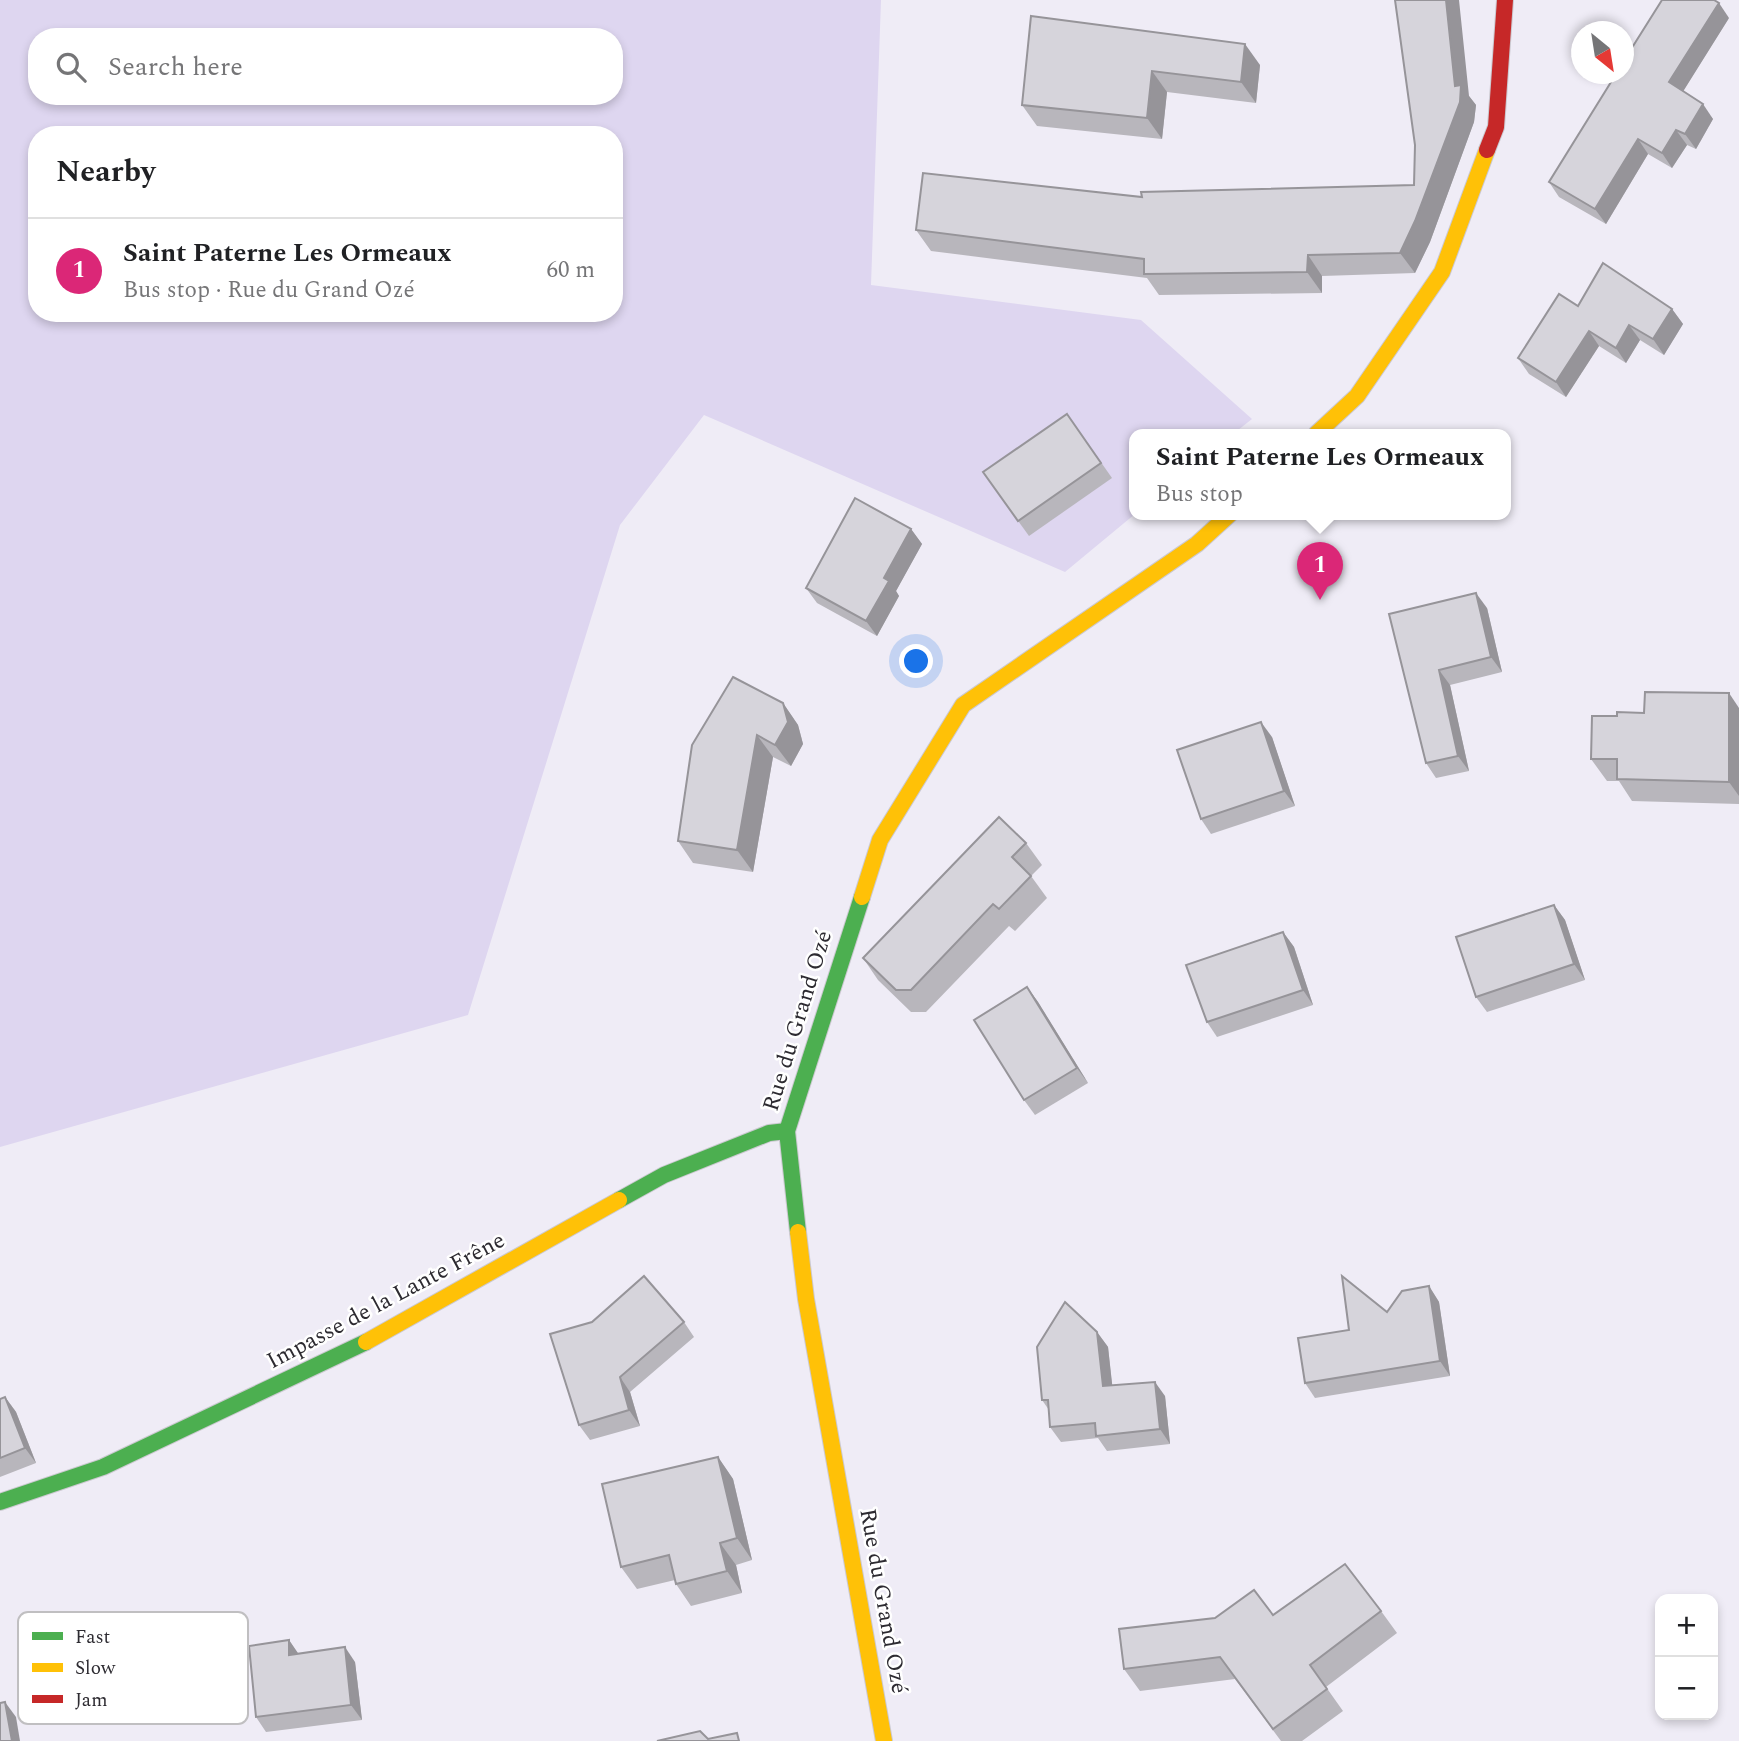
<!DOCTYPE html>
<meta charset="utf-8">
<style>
body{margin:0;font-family:Spectral,serif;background:#f2f2f2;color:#202124}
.controls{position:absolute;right:21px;bottom:21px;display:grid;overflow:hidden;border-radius:14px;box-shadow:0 4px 10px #0003}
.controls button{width:63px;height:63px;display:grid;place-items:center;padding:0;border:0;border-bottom:2px solid #e0e0e0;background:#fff;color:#202124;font:35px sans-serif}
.compass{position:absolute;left:1571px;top:21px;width:63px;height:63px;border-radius:50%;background:#fff;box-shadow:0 4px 10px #0003;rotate:150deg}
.you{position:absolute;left:917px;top:662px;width:24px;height:24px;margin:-18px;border:5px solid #fff;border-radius:50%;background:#1a73e8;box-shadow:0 0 0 10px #1a73e833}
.badge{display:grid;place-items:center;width:46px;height:46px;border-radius:50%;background:#db2777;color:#fff;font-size:23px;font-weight:700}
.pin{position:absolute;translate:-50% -58px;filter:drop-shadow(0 2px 4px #0008)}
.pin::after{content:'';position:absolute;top:37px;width:24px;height:21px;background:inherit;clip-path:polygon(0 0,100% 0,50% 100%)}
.popup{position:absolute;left:1129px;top:429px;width:382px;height:91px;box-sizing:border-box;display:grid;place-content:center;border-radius:14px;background:#fff;filter:drop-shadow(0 2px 5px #0005);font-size:23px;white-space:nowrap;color:#757577}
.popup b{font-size:26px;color:#202124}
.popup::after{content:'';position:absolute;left:50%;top:100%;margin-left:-14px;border:14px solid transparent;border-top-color:#fff}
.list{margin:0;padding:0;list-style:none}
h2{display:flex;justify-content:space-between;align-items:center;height:91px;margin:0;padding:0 28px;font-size:30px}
h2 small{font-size:23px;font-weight:400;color:#757577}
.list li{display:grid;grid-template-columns:46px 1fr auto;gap:21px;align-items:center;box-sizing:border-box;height:105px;padding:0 28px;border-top:2px solid #e0e0e0}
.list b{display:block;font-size:26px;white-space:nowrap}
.list p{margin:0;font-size:23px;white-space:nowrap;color:#757577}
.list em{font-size:23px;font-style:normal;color:#757577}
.icon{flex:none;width:38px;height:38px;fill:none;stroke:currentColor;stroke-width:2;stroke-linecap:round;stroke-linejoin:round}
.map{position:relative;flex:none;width:1739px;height:1741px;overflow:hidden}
.search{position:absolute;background:#fff;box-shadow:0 4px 10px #0003;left:28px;top:28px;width:595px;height:77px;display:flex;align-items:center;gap:18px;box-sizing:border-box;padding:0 24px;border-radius:28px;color:#757577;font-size:26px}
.panel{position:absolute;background:#fff;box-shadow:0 4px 10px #0003;left:28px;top:126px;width:595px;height:196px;border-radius:28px}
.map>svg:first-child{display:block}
.green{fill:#ded6f0;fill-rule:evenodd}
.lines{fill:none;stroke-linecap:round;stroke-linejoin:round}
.fast-casing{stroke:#cbc9d0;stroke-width:18}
.slow-casing{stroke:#cbc9d0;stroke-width:18}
.jam-casing{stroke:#cbc9d0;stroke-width:18}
.fast{stroke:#4caf50;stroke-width:16}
.slow{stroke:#ffc107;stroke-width:16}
.jam{stroke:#c62828;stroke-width:16}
.wall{fill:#b8b6bc}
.shaded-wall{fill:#969499}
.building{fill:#d6d4db;stroke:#969499;stroke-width:2}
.labels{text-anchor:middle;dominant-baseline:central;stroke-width:5;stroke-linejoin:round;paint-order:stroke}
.street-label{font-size:23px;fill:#2d2b31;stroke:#fff}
.key{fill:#fff;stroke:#c0bfc1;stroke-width:2}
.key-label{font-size:19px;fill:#2d2b31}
</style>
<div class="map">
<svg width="1739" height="1741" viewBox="0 0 1739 1741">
<rect width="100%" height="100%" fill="#efecf6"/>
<path class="green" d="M0 0H881L871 285 1141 320 1252 419 1233 434H1134L1135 514 1065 572 704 415 620 525 468 1015 0 1147ZM37 37H614V96H37ZM37 135H614V313H37Z"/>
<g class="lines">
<defs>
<g id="fast">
<path d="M619 1200 664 1175 769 1133 787 1131"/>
<path d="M798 1232 787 1131 862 897"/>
<path d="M0 1502 103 1467 366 1342"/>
</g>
<g id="slow">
<path d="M1316 434 1357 396 1442 272 1487 150"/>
<path d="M862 897 880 840 963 705 1197 544 1230 514"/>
<path d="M798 1232 806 1299 884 1741"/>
<path d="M366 1342 619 1200"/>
</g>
<path id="jam" d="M1487 150 1496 127 1505 0"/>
</defs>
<use href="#fast" class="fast-casing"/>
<use href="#slow" class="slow-casing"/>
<use href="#jam" class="jam-casing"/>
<use href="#fast" class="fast"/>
<use href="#slow" class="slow"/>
<use href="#jam" class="jam"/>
</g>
<g class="wall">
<path d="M1031 16 1260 65 1256 103 1167 92 1162 139 1037 126 1022 105Z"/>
<path d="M1729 18 1683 91 1713 119 1696 149 1687 145 1672 168 1648 154 1606 224 1559 197 1549 182Z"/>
<path d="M1469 96 1476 105 1474 122 1430 242 1415 273 1322 276V293L1159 295 1147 278 931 251 916 230 1142 197 1414 185Z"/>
<path d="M1578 306 1672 309 1683 324 1664 355 1640 340 1626 363 1599 346 1566 397 1529 374 1518 358Z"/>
<path d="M1067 414 1112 478 1029 536 983 472Z"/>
<path d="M911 529 922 544 896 591 899 596 877 636 817 603 806 588Z"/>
<path d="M1487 608 1502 672 1450 685 1469 771 1436 778 1426 763 1389 614Z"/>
<path d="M783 703 798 725 803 744 791 766 773 757 753 872 693 863 678 841Z"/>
<path d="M1739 708V804L1632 801 1619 781H1607L1591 759 1617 716Z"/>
<path d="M1272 737 1295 806 1211 834 1201 819Z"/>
<path d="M1026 843 1042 865 1031 876 1047 898 1015 931 1009 926 926 1012H911L878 980 863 958Z"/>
<path d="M1554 905 1565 920 1585 980 1487 1012 1476 997Z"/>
<path d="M1283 932 1294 947 1313 1005 1217 1037 1207 1022Z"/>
<path d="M1027 987 1038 1002 1088 1083 1035 1115 1024 1100Z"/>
<path d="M1429 1286 1439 1302 1450 1376 1315 1398 1305 1383 1387 1312Z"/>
<path d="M684 1322 694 1337 630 1392 640 1426 590 1440 579 1425 550 1334Z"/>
<path d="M1097 1332 1108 1347 1112 1385 1165 1396 1170 1444 1107 1451 1098 1438 1061 1442 1050 1427 1049 1410 1042 1400Z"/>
<path d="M5 1397 16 1412 36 1463 0 1477V1399Z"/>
<path d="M718 1457 733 1479 752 1560 736 1565 742 1593 691 1606 676 1584 675 1580 637 1589 621 1567Z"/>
<path d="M1381 1611 1397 1633 1326 1687 1343 1711 1302 1741H1281L1235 1679 1140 1691 1124 1669 1273 1615Z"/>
<path d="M289 1640 298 1654 355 1662 362 1720 266 1732 256 1717Z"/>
</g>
<g class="shaded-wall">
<path d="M1446 0H1459L1469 96 1476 105 1474 122 1430 242 1415 273 1400 253 1455 86Z"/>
<path d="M1719 3 1729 18 1679 98 1669 82Z"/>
<path d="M1245 44 1260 65 1256 103 1241 82Z"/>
<path d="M1152 71 1167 92 1162 139 1147 118Z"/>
<path d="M1703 104 1713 119 1696 149 1685 134Z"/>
<path d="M1676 130 1687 145 1672 168 1662 153Z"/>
<path d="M1638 139 1648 154 1606 224 1595 209Z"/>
<path d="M1308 255 1322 276V293L1307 272Z"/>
<path d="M1672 309 1683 324 1664 355 1653 339Z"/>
<path d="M1629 325 1640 340 1626 363 1616 348Z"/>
<path d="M1589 331 1599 346 1566 397 1556 382Z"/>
<path d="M911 529 922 544 896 591 899 596 877 636 866 621 884 578Z"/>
<path d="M1476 593 1487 608 1502 672 1491 657Z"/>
<path d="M1439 670 1450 685 1469 771 1458 756Z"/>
<path d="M1729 693 1739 708V796L1729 782Z"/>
<path d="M783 703 798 725 803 744 791 766 775 745Z"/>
<path d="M1261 722 1272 737 1295 806 1284 791Z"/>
<path d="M757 735 773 757 753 872 737 850Z"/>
<path d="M1554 905 1565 920 1585 980 1574 964Z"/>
<path d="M1283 932 1294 947 1313 1005 1303 990Z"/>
<path d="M1027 987 1038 1002 1088 1083 1077 1068Z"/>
<path d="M1429 1286 1439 1302 1450 1376 1440 1361Z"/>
<path d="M1097 1332 1108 1347 1114 1401 1103 1386Z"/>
<path d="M620 1377 630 1392 640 1426 629 1410Z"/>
<path d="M1155 1382 1165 1396 1170 1444 1160 1429Z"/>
<path d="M5 1397 16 1412 36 1463 25 1448Z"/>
<path d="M718 1457 733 1479 752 1560 737 1538Z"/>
<path d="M720 1543 736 1565 742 1593 727 1571Z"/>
<path d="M289 1640 300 1656 289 1655Z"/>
<path d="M345 1647 355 1662 362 1720 351 1705Z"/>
<path d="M5 1702 16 1717 20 1741H12Z"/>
</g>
<g class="building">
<path d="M1395 0H1446L1455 86 1461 85 1460 102 1415 221 1400 253 1308 255 1307 272 1144 274V259L916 230 923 173 1142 197 1141 192 1414 185 1415 145Z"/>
<path d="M1662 0H1714L1719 3 1669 82 1703 104 1685 134 1676 130 1662 153 1638 139 1595 209 1549 182 1616 74H1623V62Z"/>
<path d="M1031 16 1245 44 1241 82 1152 71 1147 118 1022 105Z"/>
<path d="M1603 263 1672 309 1653 339 1629 325 1616 348 1589 331 1556 382 1518 358 1559 294 1578 306Z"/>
<path d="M1067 414 1101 463 1018 521 983 472Z"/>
<path d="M855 498 911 529 884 578 889 581 866 621 806 588Z"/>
<path d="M1476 593 1491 657 1439 670 1458 756 1426 763 1389 614Z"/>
<path d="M733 677 783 703 788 722 775 745 757 735 737 850 678 841 692 745Z"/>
<path d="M1645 692 1729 693V782L1617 779V759H1591L1592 716H1617V712L1644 713Z"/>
<path d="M1261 722 1284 791 1201 819 1177 750Z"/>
<path d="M999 817 1026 843 1012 857 1031 876 999 909 993 904 911 990H896L863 958Z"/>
<path d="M1554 905 1574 964 1476 997 1456 937Z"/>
<path d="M1283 932 1303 990 1207 1022 1186 965Z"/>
<path d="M1027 987 1077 1068 1024 1100 974 1020Z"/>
<path d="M644 1276 684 1322 620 1377 629 1410 579 1425 550 1334 592 1322Z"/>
<path d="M1342 1276 1387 1312 1402 1291 1429 1286 1440 1361 1305 1383 1298 1338 1349 1330Z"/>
<path d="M1065 1302 1097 1332 1103 1386 1155 1382 1160 1429 1096 1436 1095 1423 1050 1427 1048 1400H1042L1037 1347Z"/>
<path d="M5 1397 25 1448 0 1458V1399Z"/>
<path d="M718 1457 737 1538 720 1543 727 1571 676 1584 669 1555 621 1567 602 1484Z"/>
<path d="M1345 1564 1381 1611 1310 1665 1327 1689 1273 1729 1220 1657 1124 1669 1119 1629 1215 1618 1254 1590 1273 1615Z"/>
<path d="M289 1640V1655L345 1647 351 1705 256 1717 249 1646Z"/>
<path d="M5 1702 12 1741H0V1703Z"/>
<path d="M700 1731 708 1739 737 1733 739 1741H657Z"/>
</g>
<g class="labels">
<g class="street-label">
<text transform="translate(798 1021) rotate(-73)">Rue du Grand Ozé</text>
<text transform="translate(386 1301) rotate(-28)">Impasse de la Lante Frêne</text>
<text transform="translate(883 1601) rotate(80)">Rue du Grand Ozé</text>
</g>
</g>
<rect x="18" y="1612" width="230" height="112" rx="10" class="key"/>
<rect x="32" y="1632" width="31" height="8" fill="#4caf50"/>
<rect x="32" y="1663" width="31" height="9" fill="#ffc107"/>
<rect x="32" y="1695" width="31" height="8" fill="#c62828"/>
<g class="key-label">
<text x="75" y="1643">Fast</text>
<text x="75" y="1674">Slow</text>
<text x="75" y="1706">Jam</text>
</g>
</svg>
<div class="controls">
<button>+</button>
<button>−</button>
</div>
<svg class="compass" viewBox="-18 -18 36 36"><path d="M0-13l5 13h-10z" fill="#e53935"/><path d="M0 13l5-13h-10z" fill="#757577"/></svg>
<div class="you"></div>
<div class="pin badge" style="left:1320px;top:600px">1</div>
<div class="popup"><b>Saint Paterne Les Ormeaux</b>Bus stop</div>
<div class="search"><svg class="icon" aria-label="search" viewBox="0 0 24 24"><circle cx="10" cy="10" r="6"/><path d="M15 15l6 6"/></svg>Search here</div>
<section class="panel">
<h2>Nearby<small></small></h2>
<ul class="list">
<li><span class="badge">1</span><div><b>Saint Paterne Les Ormeaux</b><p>Bus stop · Rue du Grand Ozé</p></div><em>60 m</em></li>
</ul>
</section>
</div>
